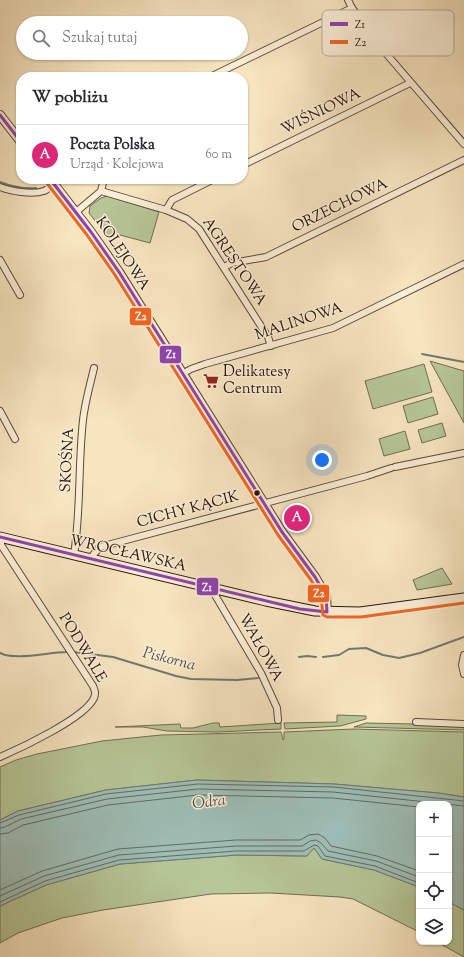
<!DOCTYPE html>
<html lang="pl">
<meta charset="utf-8">
<style>
body{margin:0;font-family:"Sorts Mill Goudy",serif;background:#f7f7f7;color:#2b2b33}
.controls{position:absolute;right:12px;bottom:12px;display:grid;overflow:hidden;border-radius:8px;box-shadow:0 1px 3px #0004}
.controls button{width:36px;height:36px;display:grid;place-items:center;padding:0;border:0;border-bottom:1px solid #e1e1e2;background:#fff;color:#2b2b33;font:20px sans-serif}
.you{position:absolute;left:322px;top:460px;width:14px;height:14px;margin:-10px;border:3px solid #fff;border-radius:50%;background:#1a73e8;box-shadow:0 0 0 6px #1a73e833}
.badge{display:grid;place-items:center;width:26px;height:26px;border-radius:50%;background:#db2777;color:#fff;font-size:13px;font-weight:700}
.pin{position:absolute;translate:-50% -50%;border:2px solid #fff;box-shadow:0 1px 4px #0006}
.list{margin:0;padding:0;list-style:none}
h2{display:flex;justify-content:space-between;align-items:center;height:52px;margin:0;padding:0 16px;font-size:17px}
h2 small{font-size:13px;font-weight:400;color:#7c7c81}
.list li{display:grid;grid-template-columns:26px 1fr auto;gap:12px;align-items:center;box-sizing:border-box;height:60px;padding:0 16px;border-top:1px solid #e1e1e2}
.list b{display:block;font-size:15px;white-space:nowrap}
.list p{margin:0;font-size:13px;white-space:nowrap;color:#7c7c81}
.list em{font-size:13px;font-style:normal;color:#7c7c81}
.icon{flex:none;width:22px;height:22px;fill:none;stroke:currentColor;stroke-width:2;stroke-linecap:round;stroke-linejoin:round}
.map{position:relative;flex:none;width:464px;height:957px;overflow:hidden}
.search{position:absolute;background:#fff;box-shadow:0 1px 3px #0004;left:16px;top:16px;width:232px;height:44px;display:flex;align-items:center;gap:10px;box-sizing:border-box;padding:0 14px;border-radius:22px;color:#7c7c81;font-size:15px}
.panel{position:absolute;background:#fff;box-shadow:0 1px 3px #0004;left:16px;top:72px;width:232px;height:112px;border-radius:16px}
.map>svg:first-child{display:block}
.green{fill:#b6c697;stroke:#706e52}
.water{fill:#9ebeb6;stroke:#6f7a72}
.lines{fill:none;stroke-linecap:round;stroke-linejoin:round}
.shore{stroke:#646a62;stroke-width:1}
.stream{stroke:#6f7a72;stroke-width:2}
.minor-casing{stroke:#5c493a;stroke-width:8}
.tertiary-casing{stroke:#5c493a;stroke-width:10}
.secondary-casing{stroke:#29150d;stroke-width:11}
.minor{stroke:#faeed6;stroke-width:6}
.tertiary{stroke:#faeed6;stroke-width:8}
.secondary{stroke:#faeed6;stroke-width:9}
.bus-1-casing{stroke:#faeed6;stroke-width:6}
.bus-2-casing{stroke:#faeed6;stroke-width:6}
.bus-1{stroke:#8e44ad;stroke-width:3}
.bus-2{stroke:#f26522;stroke-width:3}
.bus-dot{fill:#29150d;stroke:#faeed6;stroke-width:1.5}
.labels{text-anchor:middle;dominant-baseline:central;stroke-width:3;stroke-linejoin:round;paint-order:stroke}
.street-label{font-size:15px;fill:#29150d;stroke:#faeed6}
.poi-label{font-size:15px;fill:#29150d;stroke:#faeed6;text-anchor:start}
.water-label{font-size:16px;font-style:italic;fill:#525048;stroke:#faeed6}
.key{fill:#faeed6;stroke:#bbad9a;stroke-width:1}
.key-label{font-size:11px;fill:#29150d}
.line-badge{stroke:#faeed6;stroke-width:1.5}
.badge-label{font-size:11px;text-anchor:middle;font-weight:bold;fill:#fff}
</style>
<div class="map">
<svg width="464" height="957" viewBox="0 0 464 957">
<rect width="100%" height="100%" fill="#f7e5c0"/>
<filter id="stains"><feTurbulence type="fractalNoise" baseFrequency=".005" numOctaves="4"/><feColorMatrix values="0 0 0 0 .2 0 0 0 0 .09 0 0 0 0 .02 0 0 0 .5 -.17"/></filter>
<radialGradient id="worn" r=".72"><stop offset=".6" stop-color="#630" stop-opacity="0"/><stop offset="1" stop-color="#630" stop-opacity=".3"/></radialGradient>
<g class="green">
<path d="M107 196 159 212 150 243 120 235 111 241 89 213 90 206 101 198Z"/>
<path d="M430 361 464 371V423Z"/>
<path d="M424 364 432 392 373 409 365 381Z"/>
<path d="M433 397 438 414 408 423 403 406Z"/>
<path d="M442 423 446 436 422 443 418 430Z"/>
<path d="M405 431 410 449 384 456 379 439Z"/>
<path d="M442 568 452 584 417 590 413 580Z"/>
<path d="M337 715 366 716V719L340 726 285 729 284 723 337 722Z"/>
<path d="M213 723H219L220 727 281 723V729L217 732 167 731 143 727H115L180 724 181 728H193Z"/>
<path d="M366 723 464 725V730L354 727Z"/>
<path d="M354 729 464 732V797L438 793 334 784 197 780 106 790 18 811 0 820V767L16 760 37 754 102 741 161 735 281 732 283 740 284 739V732Z"/>
<path d="M314 848 322 859 374 870 419 887V932L353 899 340 897 271 893 211 894 103 910 62 918 18 933 0 943V906L46 885 120 864 237 855 306 856Z"/>
<path d="M449 902 464 910V957L437 942H449Z"/>
</g>
<path class="water" d="M197 780 334 784 438 793 464 797V910L449 902V804H419V887L374 870 322 859 314 848 307 856 237 855 120 864 46 885 0 906V820L18 811 106 790Z"/>
<g class="lines">
<g class="shore">
<path d="M0 823 19 815 106 794 198 784 334 787 464 801"/>
<path d="M0 828 5 827 21 819 107 799 198 789 333 792 464 806"/>
<path d="M0 834 8 833 23 825 108 805 198 795 333 798 419 807"/>
<path d="M0 890 42 871 118 849 236 840H300L309 835 318 834 325 838 331 846 377 856 419 871"/>
<path d="M0 896 44 876 119 855 236 846H302L310 841 316 840 321 843 328 851 376 861 419 877"/>
<path d="M0 902 45 881 119 860 236 851H304L314 845 318 846 325 856 375 866 419 883"/>
</g>
<g class="stream">
<path d="M0 182C12 187 23 189 36 188"/>
<path d="M422 354 464 362"/>
<path d="M74 652 113 657 176 676 191 679 237 680 258 678"/>
<path d="M0 653C15 661 49 652 67 652"/>
<path d="M299 657 307 656 316 657"/>
<path d="M323 657 339 655 349 649 366 648 383 655 399 658 420 653 464 637"/>
</g>
<defs>
<g id="minor">
<path d="M348 0 352 8 383 50 464 144"/>
<path d="M210 77 352 8"/>
<path d="M243 165 410 83"/>
<path d="M0 187C10 191 32 195 44 191 47 190 51 186 54 184"/>
<path d="M101 191 104 179"/>
<path d="M166 210 172 200 214 179"/>
<path d="M76 212 101 191 166 210 187 219 199 229 268 337 271 346"/>
<path d="M0 260 20 295"/>
<path d="M224 267 232 263 266 257 464 160"/>
<path d="M182 374 191 369 205 364 333 328 464 264"/>
<path d="M0 411 15 439"/>
<path d="M395 467 464 453"/>
<path d="M74 555C81 510 78 465 83 420 85 402 90 385 94 368"/>
<path d="M92 560 93 555 100 547 367 476 391 468"/>
<path d="M217 589 215 595 261 673 277 708 278 720"/>
<path d="M464 655 462 665 464 674"/>
<path d="M416 722 464 724"/>
<path d="M0 757C21 748 85 718 94 698 96 693 95 691 93 686L1 545V538"/>
</g>
<g id="tertiary">
<path d="M0 115 21 142"/>
<path d="M50 179 91 232 119 272 282 532 315 577 326 596 327 612"/>
</g>
<path id="secondary" d="M0 537 266 601 315 611 360 612 464 598"/>
</defs>
<use href="#minor" class="minor-casing"/>
<use href="#tertiary" class="tertiary-casing"/>
<use href="#secondary" class="secondary-casing"/>
<use href="#minor" class="minor"/>
<use href="#tertiary" class="tertiary"/>
<use href="#secondary" class="secondary"/>
<defs>
<g id="bus-1">
<path d="M0 115 21 142"/>
<path d="M0 537 300 609 327 612 326 596 315 577 282 532 119 272 91 232 50 179"/>
</g>
<path id="bus-2" d="M46 182 87 235 115 275 278 535 311 580 321 597 323 615 327 617H361L464 603"/>
</defs>
<use href="#bus-1" class="bus-1-casing"/>
<use href="#bus-2" class="bus-2-casing"/>
<use href="#bus-1" class="bus-1"/>
<use href="#bus-2" class="bus-2"/>
</g>
<defs>
<symbol id="supermarket-bare" viewBox="-9 -9 18 18"><path d="M-6-5.5h2.5l.6 2H6L4.5 2H-2.5L-4.4-4H-6ZM-1.5 3.2a1.3 1.3 0 1 0 .1 0ZM3 3.2a1.3 1.3 0 1 0 .1 0Z" fill="#8f2418" stroke="#faeed6" stroke-width="2.5" paint-order="stroke"/></symbol>
</defs>
<g fill-rule="evenodd">
<use href="#supermarket-bare" x="200" y="370" width="22" height="22"/>
</g>
<circle class="bus-dot" cx="257" cy="493" r="3.5"/>
<g class="labels">
<g class="street-label">
<text transform="translate(321 112) rotate(-26)">WIŚNIOWA</text>
<text transform="translate(340 206) rotate(-26)">ORZECHOWA</text>
<text transform="translate(122 254) rotate(56)">KOLEJOWA</text>
<text transform="translate(234 262) rotate(56)">AGRESTOWA</text>
<text transform="translate(299 322) rotate(-18)">MALINOWA</text>
<text transform="translate(68 460) rotate(-87)">SKOŚNA</text>
<text transform="translate(188 510) rotate(-15)">CICHY KĄCIK</text>
<text transform="translate(128 554) rotate(13)">WROCŁAWSKA</text>
<text transform="translate(82 648) rotate(59)">PODWALE</text>
<text transform="translate(260 648) rotate(61)">WAŁOWA</text>
</g>
<g class="poi-label">
<text x="223" y="372">Delikatesy<tspan x="223" dy="17">Centrum</tspan></text>
</g>
<g class="water-label">
<text transform="translate(169 660) rotate(14)">Piskorna</text>
<text transform="translate(209 803) rotate(-7)">Odra</text>
</g>
</g>
<rect x="322" y="10" width="132" height="46" rx="6" class="key"/>
<rect x="330" y="22" width="18" height="4" fill="#8e44ad"/>
<rect x="330" y="40" width="18" height="4" fill="#f26522"/>
<g class="key-label">
<text x="355" y="28">Z1</text>
<text x="355" y="46">Z2</text>
</g>
<g class="line-badge">
<rect x="129" y="307" width="23" height="19" rx="4" fill="#f26522"/>
<rect x="159" y="345" width="23" height="19" rx="4" fill="#8e44ad"/>
<rect x="196" y="577" width="23" height="19" rx="4" fill="#8e44ad"/>
<rect x="307" y="584" width="23" height="19" rx="4" fill="#f26522"/>
</g>
<g class="badge-label">
<text x="141" y="320">Z2</text>
<text x="171" y="358">Z1</text>
<text x="207" y="591">Z1</text>
<text x="319" y="597">Z2</text>
</g>
<rect width="100%" height="100%" filter="url(#stains)"/>
<rect width="100%" height="100%" fill="url(#worn)"/>
</svg>
<div class="controls">
<button>+</button>
<button>−</button>
<button><svg class="icon" aria-label="locate" viewBox="0 0 24 24"><circle cx="12" cy="12" r="6"/><path d="M12 2v4M12 18v4M2 12h4M18 12h4"/></svg></button>
<button><svg class="icon" aria-label="layers" viewBox="0 0 24 24"><path d="M12 4l9 5-9 5-9-5zM3 14l9 5 9-5"/></svg></button>
</div>
<div class="you"></div>
<div class="pin badge" style="left:297px;top:518px">A</div>
<div class="search"><svg class="icon" aria-label="search" viewBox="0 0 24 24"><circle cx="10" cy="10" r="6"/><path d="M15 15l6 6"/></svg>Szukaj tutaj</div>
<section class="panel">
<h2>W pobliżu<small></small></h2>
<ul class="list">
<li><span class="badge">A</span><div><b>Poczta Polska</b><p>Urząd · Kolejowa</p></div><em>60 m</em></li>
</ul>
</section>
</div>
